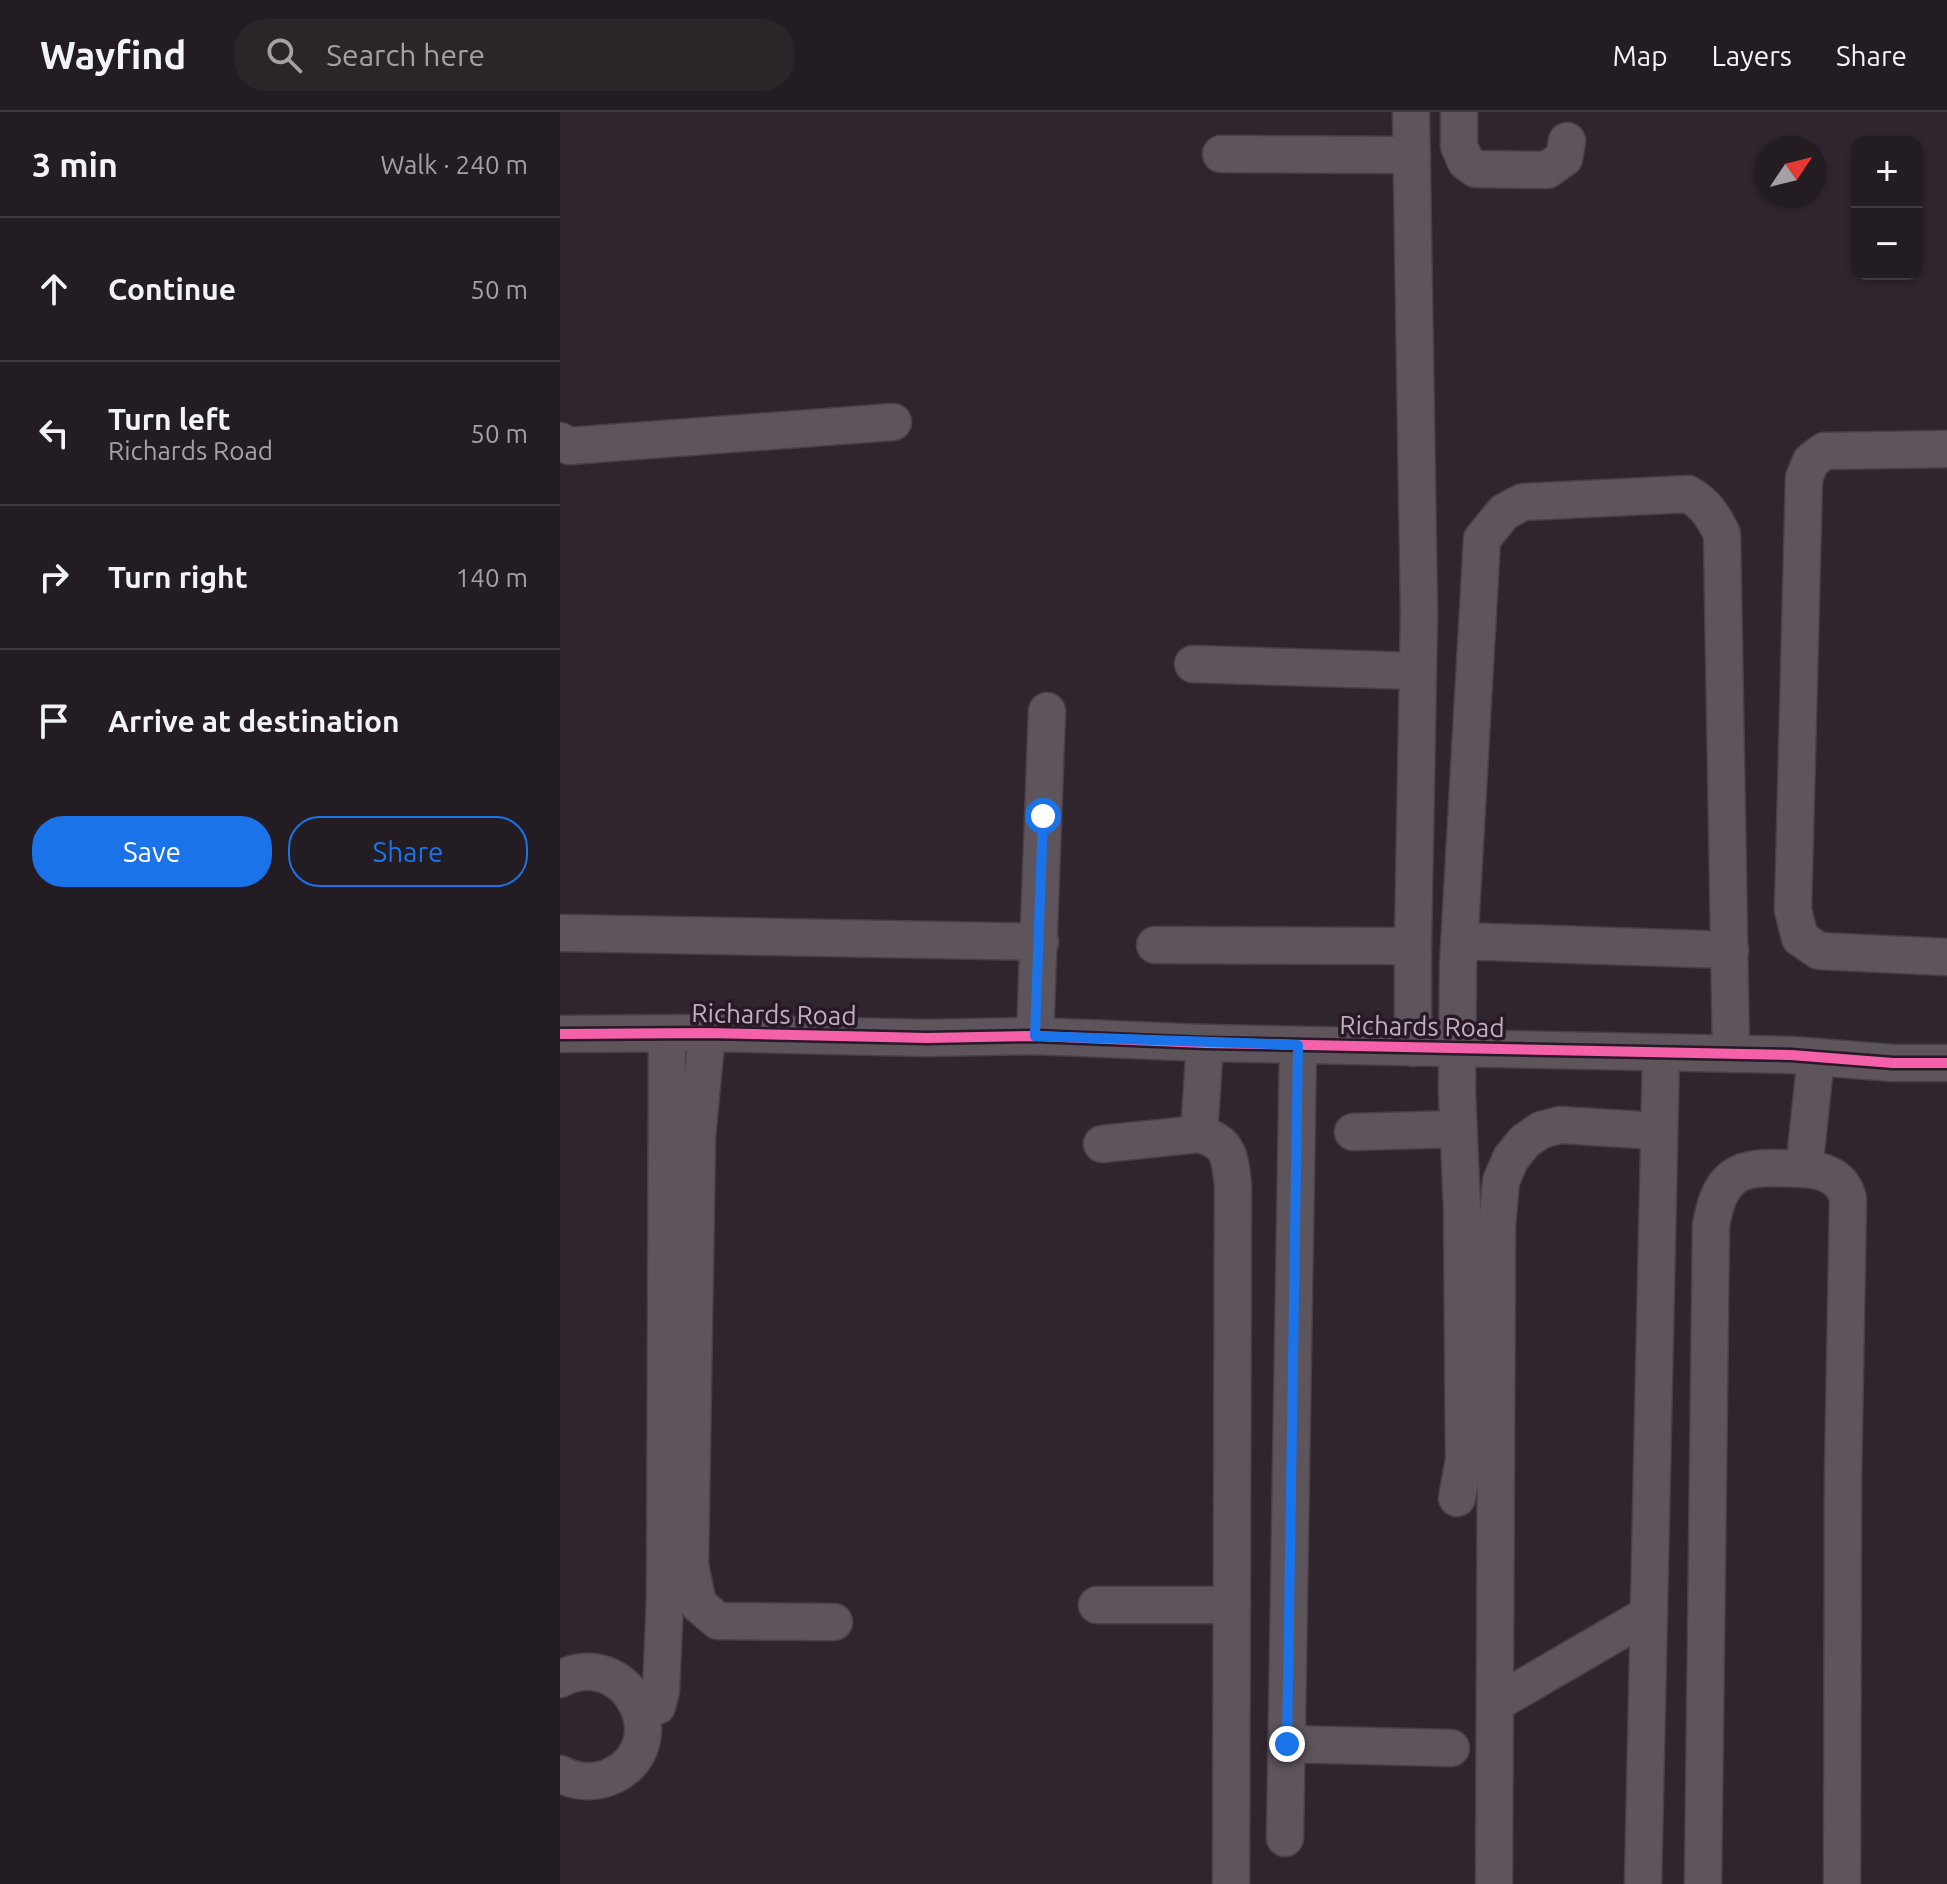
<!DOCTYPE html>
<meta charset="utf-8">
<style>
body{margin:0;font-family:Ubuntu,sans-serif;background:#2b252a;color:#f1f3f6}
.controls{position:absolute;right:24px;top:24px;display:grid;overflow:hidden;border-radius:16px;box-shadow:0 2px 6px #0004}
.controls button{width:72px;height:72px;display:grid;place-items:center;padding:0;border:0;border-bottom:2px solid #403a40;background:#231c22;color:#f1f3f6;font:40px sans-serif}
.compass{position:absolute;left:1195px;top:24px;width:72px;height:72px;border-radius:50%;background:#231c22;box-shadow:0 2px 6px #0004;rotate:55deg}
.stop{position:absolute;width:24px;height:24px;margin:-18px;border:6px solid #1a73e8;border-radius:50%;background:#fff}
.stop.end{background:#1a73e8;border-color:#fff;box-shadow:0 2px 8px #0008}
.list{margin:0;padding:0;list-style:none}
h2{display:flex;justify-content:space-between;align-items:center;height:104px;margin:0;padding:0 32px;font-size:34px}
h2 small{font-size:26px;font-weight:400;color:#a3a1a5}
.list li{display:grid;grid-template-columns:52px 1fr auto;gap:24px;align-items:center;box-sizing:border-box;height:144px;padding:0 32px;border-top:2px solid #403a40}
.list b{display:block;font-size:30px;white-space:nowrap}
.list p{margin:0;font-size:26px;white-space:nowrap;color:#a3a1a5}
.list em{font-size:26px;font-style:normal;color:#a3a1a5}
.actions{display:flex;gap:16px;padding:24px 32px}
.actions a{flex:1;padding:18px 0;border:2px solid #1a73e8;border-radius:32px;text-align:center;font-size:28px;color:#1a73e8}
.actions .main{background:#1a73e8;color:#fff}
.icon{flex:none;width:44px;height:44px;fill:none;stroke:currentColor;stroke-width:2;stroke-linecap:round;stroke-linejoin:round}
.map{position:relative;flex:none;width:1387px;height:1772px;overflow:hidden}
header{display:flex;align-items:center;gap:48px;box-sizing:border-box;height:112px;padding:0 40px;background:#231c22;border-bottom:2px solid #403a40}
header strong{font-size:38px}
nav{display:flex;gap:44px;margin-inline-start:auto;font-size:28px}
.search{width:560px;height:72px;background:#2b252a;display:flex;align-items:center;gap:20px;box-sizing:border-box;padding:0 28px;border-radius:32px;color:#a3a1a5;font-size:30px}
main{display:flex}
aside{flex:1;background:#231c22}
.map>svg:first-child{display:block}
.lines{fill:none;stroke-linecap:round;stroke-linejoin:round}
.minor-casing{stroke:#484047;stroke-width:39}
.minor{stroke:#5e545c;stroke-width:36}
.cycleway-casing{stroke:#281926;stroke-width:15}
.cycleway{stroke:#f560ab;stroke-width:10}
.route{stroke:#1a73e8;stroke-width:10}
.labels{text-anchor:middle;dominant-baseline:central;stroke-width:7;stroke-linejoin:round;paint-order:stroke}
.street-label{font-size:26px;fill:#c1aebe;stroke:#281926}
</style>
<header>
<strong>Wayfind</strong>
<div class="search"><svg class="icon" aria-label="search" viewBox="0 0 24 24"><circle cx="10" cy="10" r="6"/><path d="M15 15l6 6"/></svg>Search here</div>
<nav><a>Map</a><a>Layers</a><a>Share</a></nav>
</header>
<main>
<aside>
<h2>3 min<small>Walk · 240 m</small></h2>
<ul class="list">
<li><svg class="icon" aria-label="ahead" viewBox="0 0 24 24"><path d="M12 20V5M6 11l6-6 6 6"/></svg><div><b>Continue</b></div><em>50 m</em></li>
<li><svg class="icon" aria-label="left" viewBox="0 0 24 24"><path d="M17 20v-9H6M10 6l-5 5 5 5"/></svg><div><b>Turn left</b><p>Richards Road</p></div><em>50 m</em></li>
<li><svg class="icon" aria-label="right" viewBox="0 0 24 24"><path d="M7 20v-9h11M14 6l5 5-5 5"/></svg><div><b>Turn right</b></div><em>140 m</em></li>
<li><svg class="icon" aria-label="arrive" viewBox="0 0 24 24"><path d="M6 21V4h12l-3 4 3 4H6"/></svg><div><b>Arrive at destination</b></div></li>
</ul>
<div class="actions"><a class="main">Save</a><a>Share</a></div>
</aside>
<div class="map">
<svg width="1387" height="1772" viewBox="0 0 1387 1772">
<rect width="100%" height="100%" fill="#2f252e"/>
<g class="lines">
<defs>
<g id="minor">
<path d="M851 0 859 501 853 832V936"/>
<path d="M899 0V34L906 50 916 57 987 58 1004 46 1007 29"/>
<path d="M661 42 852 43"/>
<path d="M0 329 9 334 333 310"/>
<path d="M1387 337 1264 339 1251 349 1244 366 1233 798 1240 826 1259 839 1387 845"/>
<path d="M633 552 857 559"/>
<path d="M0 821 480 830"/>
<path d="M900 829 1170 838"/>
<path d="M595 833 835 834 853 832"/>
<path d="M147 921 137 1025 130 1453 138 1492 158 1509 274 1510"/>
<path d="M0 922 147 921 367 926 475 924 645 931 1231 943 1333 951H1387"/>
<path d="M475 924 487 599"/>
<path d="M1256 945 1244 1057C1264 1058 1283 1065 1288 1087L1283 1368 1282 1772"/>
<path d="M793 1020 898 1017"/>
<path d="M639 1022 645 931"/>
<path d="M542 1032 639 1022C670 1030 670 1046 673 1074L671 1772"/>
<path d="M897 1386 904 1348 902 1096 897 980 898 854 922 427 944 400 963 390 1128 382C1146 392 1153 404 1162 422L1171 942"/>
<path d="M537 1493H672"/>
<path d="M0 1567C67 1533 117 1630 54 1663 35 1672 18 1671 0 1662"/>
<path d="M936 1591 1089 1502"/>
<path d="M81 1599 97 1594 101 1579 105 1488 107 923"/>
<path d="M727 1632 891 1636"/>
<path d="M725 1726 738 933"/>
<path d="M934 1772 937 1114 941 1069 951 1046 965 1029 981 1018 1000 1013 1098 1019"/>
<path d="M1083 1772 1101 941"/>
<path d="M1143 1772 1151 1113C1162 1050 1189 1055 1244 1057"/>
</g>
</defs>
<use href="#minor" class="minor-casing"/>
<use href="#minor" class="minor"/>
<defs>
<path id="cycleway" d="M0 922 147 921 367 926 475 924 645 931 1231 943 1333 951H1387"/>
</defs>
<use href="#cycleway" class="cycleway-casing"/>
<use href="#cycleway" class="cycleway"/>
</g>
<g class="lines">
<path class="route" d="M483 704 475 924 738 933 727 1632"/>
</g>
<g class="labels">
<g class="street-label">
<text transform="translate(214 902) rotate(1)">Richards Road</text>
<text transform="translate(862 914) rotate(1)">Richards Road</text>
</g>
</g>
</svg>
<div class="controls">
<button>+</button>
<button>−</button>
</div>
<svg class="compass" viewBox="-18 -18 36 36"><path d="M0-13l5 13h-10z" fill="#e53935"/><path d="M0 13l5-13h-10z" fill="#a3a1a5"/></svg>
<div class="stop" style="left:483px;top:704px"></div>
<div class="stop end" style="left:727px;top:1632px"></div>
</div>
</main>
